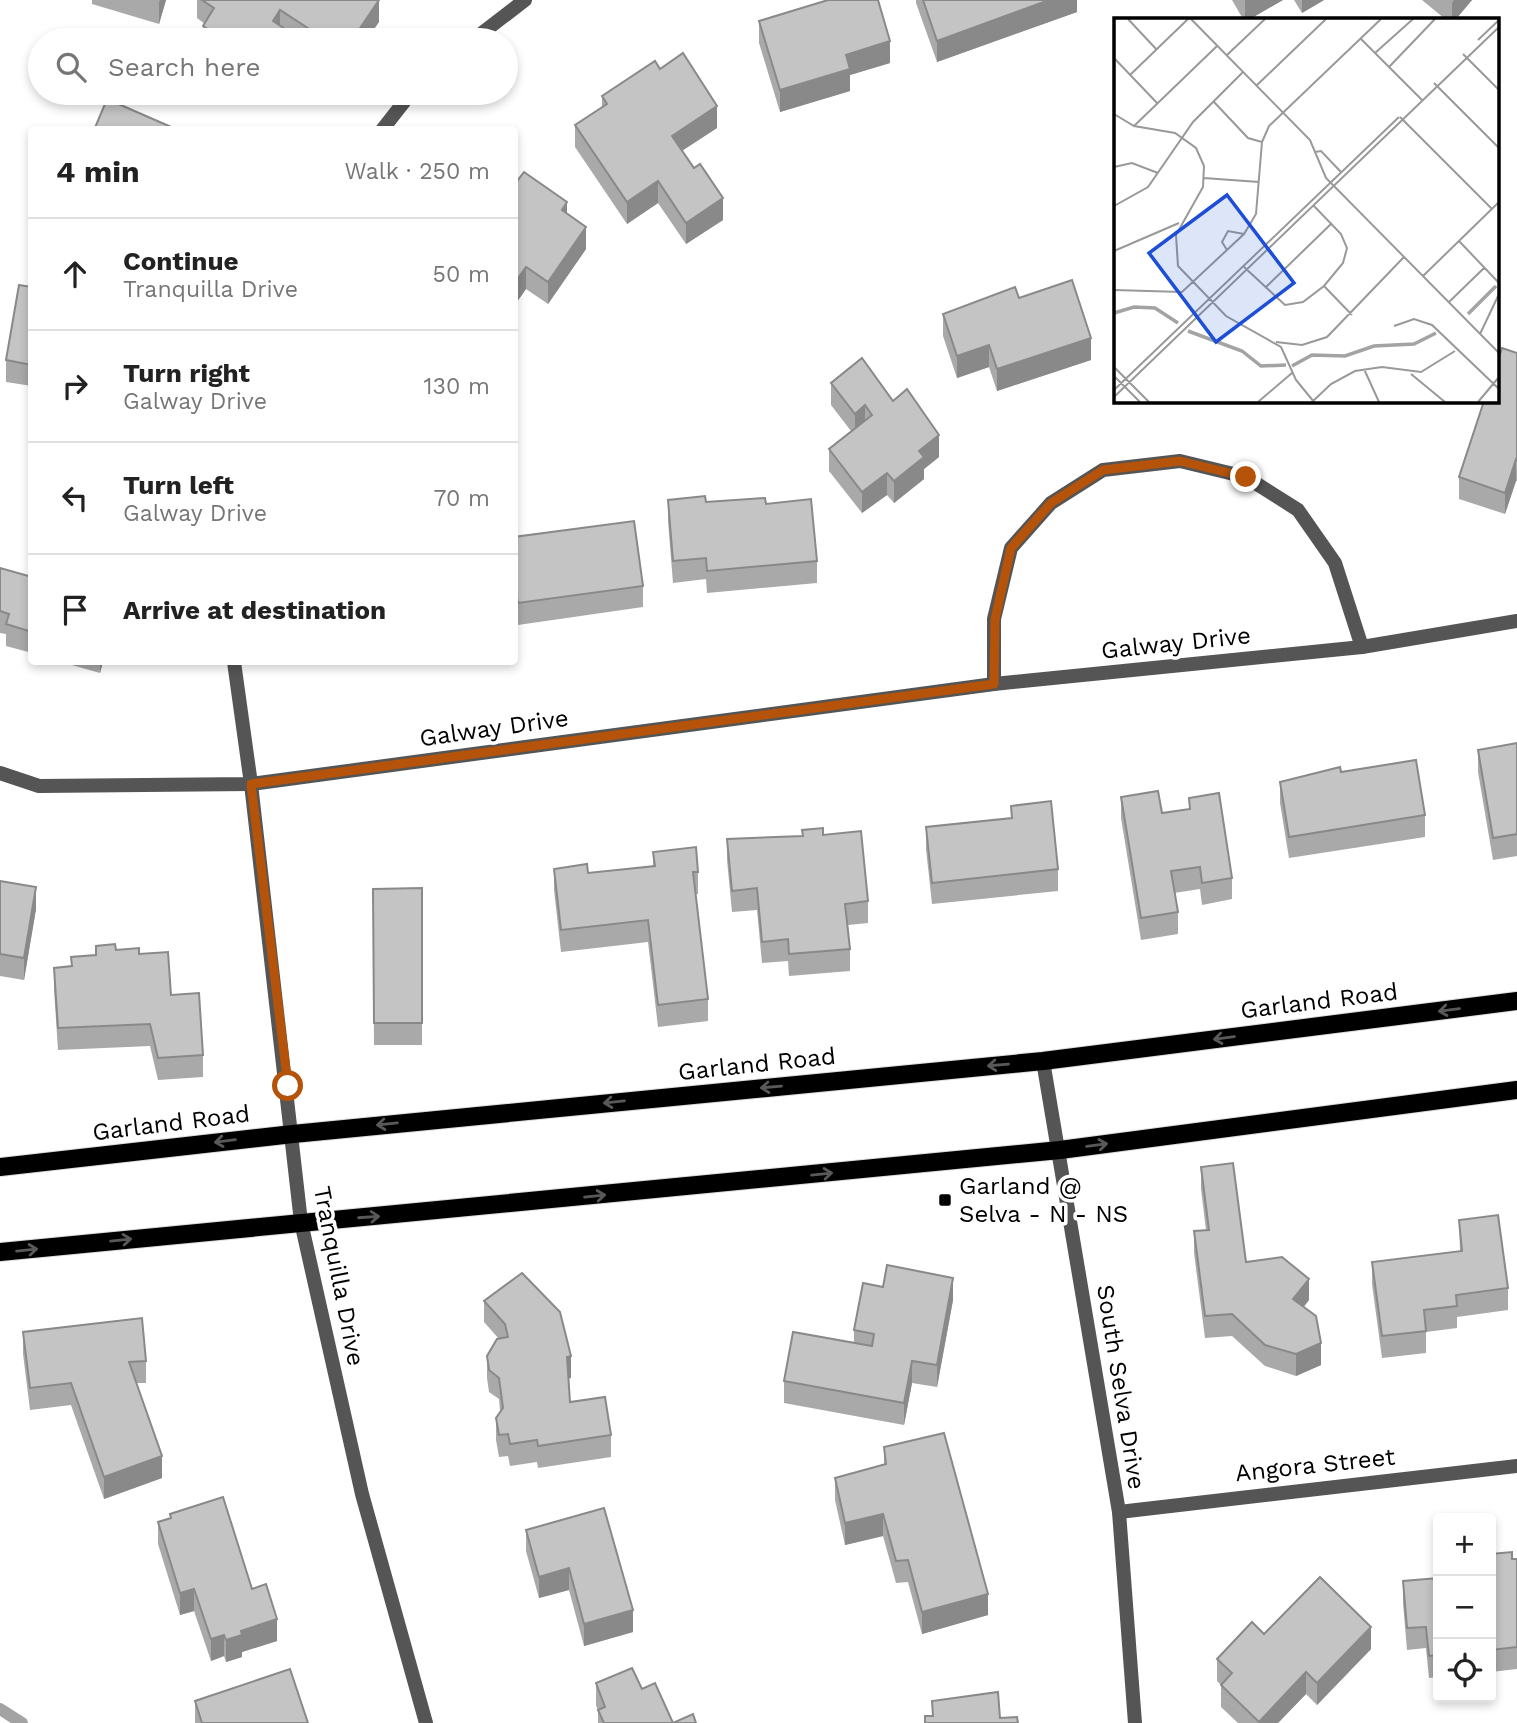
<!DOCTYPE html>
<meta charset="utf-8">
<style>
body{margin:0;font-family:"Work Sans",sans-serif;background:#f6f6f6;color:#222}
.controls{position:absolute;right:21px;bottom:21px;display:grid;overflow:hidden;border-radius:7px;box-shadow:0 4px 10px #0003}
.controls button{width:63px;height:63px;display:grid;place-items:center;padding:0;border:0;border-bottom:2px solid #e0e0e0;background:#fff;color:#222;font:35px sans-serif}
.stop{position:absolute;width:21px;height:21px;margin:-16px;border:5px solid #b45309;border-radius:50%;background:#fff}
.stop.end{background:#b45309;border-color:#fff;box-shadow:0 2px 7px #0008}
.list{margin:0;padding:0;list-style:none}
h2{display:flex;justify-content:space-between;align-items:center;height:91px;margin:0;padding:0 28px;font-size:30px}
h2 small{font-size:23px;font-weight:400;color:#767676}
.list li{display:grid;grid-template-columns:46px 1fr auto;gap:21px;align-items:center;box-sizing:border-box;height:112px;padding:0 28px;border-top:2px solid #e0e0e0}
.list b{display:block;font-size:26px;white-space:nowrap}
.list p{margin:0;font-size:23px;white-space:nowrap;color:#767676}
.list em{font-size:23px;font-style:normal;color:#767676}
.icon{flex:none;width:38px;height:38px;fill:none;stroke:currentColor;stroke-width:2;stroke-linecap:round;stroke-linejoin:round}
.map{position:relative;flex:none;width:1517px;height:1723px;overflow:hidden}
.search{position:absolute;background:#fff;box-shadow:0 4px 10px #0003;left:28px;top:28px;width:490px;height:77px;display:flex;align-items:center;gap:18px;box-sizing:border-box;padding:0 24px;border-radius:38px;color:#767676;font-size:26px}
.panel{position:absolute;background:#fff;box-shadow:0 4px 10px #0003;left:28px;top:126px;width:490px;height:539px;border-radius:7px}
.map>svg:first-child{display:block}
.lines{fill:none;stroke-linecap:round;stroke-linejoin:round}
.stream{stroke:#a3a3a3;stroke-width:12}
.primary-casing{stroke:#dbdbdb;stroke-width:20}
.street{stroke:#555;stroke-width:14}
.primary{stroke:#000;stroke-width:18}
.wall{fill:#a9a9a9}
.shaded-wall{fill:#898989}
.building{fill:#c4c4c4;stroke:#898989;stroke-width:2}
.oneway{stroke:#595959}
.route{stroke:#b45309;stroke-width:9}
.poi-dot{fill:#000;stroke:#fff;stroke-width:2.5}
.labels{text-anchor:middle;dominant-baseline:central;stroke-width:7;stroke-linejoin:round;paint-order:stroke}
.street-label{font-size:24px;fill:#000;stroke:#fff}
.poi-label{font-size:24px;fill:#000;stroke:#fff;text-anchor:start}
.inset-river{fill:none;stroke:#a3a3a3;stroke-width:3.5}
.inset-road{fill:none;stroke:#999;stroke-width:2}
.view{fill:#1d4ed8;fill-opacity:0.15;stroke:#1d4ed8;stroke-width:3.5}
.inset-edge{fill:none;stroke:#000;stroke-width:3.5}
</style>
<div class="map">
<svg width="1517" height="1723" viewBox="0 0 1517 1723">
<rect width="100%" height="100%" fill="#fff"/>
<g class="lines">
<path class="stream" d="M0 1709 22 1723"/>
<defs>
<g id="primary">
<path d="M0 1167 293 1134 1043 1061 1517 1001"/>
<path d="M0 1252 1060 1150 1517 1090"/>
</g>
</defs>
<use href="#primary" class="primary-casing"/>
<g class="street">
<path d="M473 40 525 0"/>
<path d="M382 130 411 93"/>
<path d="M234 662 251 784 301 1222 362 1494 426 1723"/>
<path d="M994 684V619L1011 548 1051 503 1103 470 1180 461 1246 477 1298 510 1335 563 1362 647"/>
<path d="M0 773 39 786 251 784 994 684 1362 647 1517 621"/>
<path d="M1043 1061 1119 1512 1135 1723"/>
<path d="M1119 1512 1517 1466"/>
</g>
<use href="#primary" class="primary"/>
</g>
<g class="wall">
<path d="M92 0H166L159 24 92 4Z"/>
<path d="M197 0H379V22L366 40H203V26L205 24 197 18Z"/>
<path d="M916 0H1077V12L937 62 916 3Z"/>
<path d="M1232 0H1283L1250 19H1243Z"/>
<path d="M1294 0H1324L1302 13Z"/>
<path d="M1422 0H1472L1456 19H1445Z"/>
<path d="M759 21 890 63 850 75V91L780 112 759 43Z"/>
<path d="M660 69 717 128 682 151 694 168 723 220 686 244 658 203 627 224 575 147V125L602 108V96Z"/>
<path d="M514 185 567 214 586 249 548 304 526 289 514 306Z"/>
<path d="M32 287V386L6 382V360Z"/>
<path d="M1019 298 1091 360 997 391 989 367 957 378 943 336V314Z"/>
<path d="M1517 353V481H1516L1505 514 1459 499V477Z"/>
<path d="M831 383 893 401 939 457 924 469V479L894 503 887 495 862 513 829 471V449L851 431 831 405Z"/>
<path d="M668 500 706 502 817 561V583L707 593 706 579 673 583 668 521Z"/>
<path d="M514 537 643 586V607L518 625 514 602Z"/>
<path d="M0 568 32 577V653L6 646V634L0 633Z"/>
<path d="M61 662H103L100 673Z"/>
<path d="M1517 743V856L1493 860 1478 772V750Z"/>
<path d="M1341 772 1425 815V837L1289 858 1280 803V782Z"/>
<path d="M1121 797 1162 813 1189 809V798L1232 878V899L1202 905 1200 889 1174 893 1178 912V934L1141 940 1121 818Z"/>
<path d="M1011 806 1058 869V891L932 904 926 849V827L1011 818Z"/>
<path d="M802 830 823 835 868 901V923L848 925 850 949V971L789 976 788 961 762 963 757 910 732 912 727 860V839L802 836Z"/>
<path d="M653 852 698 872V894H696L708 999V1021L658 1027 648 942 561 952 554 890V869L588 873 653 866Z"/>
<path d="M0 881 36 909 24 980 0 976Z"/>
<path d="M422 888V1045H374L373 889Z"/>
<path d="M116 950 139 954 203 1055V1077L158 1080 150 1046 58 1050 54 989V968L71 966V957L96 955Z"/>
<path d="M1201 1167 1246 1262 1309 1300 1303 1307 1321 1365 1296 1376 1265 1366 1232 1336 1205 1338 1194 1253V1231L1206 1230 1201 1189Z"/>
<path d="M1459 1220 1508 1288V1310L1457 1317V1328L1426 1332V1353L1382 1358 1372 1284V1262L1460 1251Z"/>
<path d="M953 1300 937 1387 912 1383 904 1425 784 1403V1381L854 1343V1330Z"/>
<path d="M484 1301 571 1378H569L570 1402 611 1435V1457L538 1468 537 1462 510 1466 508 1456 499 1457 496 1440V1418L500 1411 499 1399 489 1392 487 1378V1356L499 1339 484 1322Z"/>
<path d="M23 1332 146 1361V1383H136L162 1478 104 1499 71 1405 30 1410 23 1354Z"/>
<path d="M884 1447 988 1615 922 1634 908 1582 896 1583 883 1536 845 1545 835 1500V1478L884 1465Z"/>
<path d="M170 1514 252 1589 277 1641 242 1652V1657L226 1662 224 1656 211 1661 194 1611 180 1615 158 1544V1522L170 1518Z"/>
<path d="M526 1530 633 1632 584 1646 569 1590 539 1598 526 1551Z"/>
<path d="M1491 1554 1512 1559H1517V1669L1491 1672Z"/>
<path d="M1438 1578V1677L1429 1678 1426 1648 1407 1650 1403 1603V1581Z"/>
<path d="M1264 1634 1371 1649 1317 1705 1306 1694 1278 1723H1238L1221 1707V1685L1217 1681V1659Z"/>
<path d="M596 1683 642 1689 673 1723H696H598V1711L596 1705Z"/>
<path d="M195 1701 308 1723H195Z"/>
</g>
<g class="shaded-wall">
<path d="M160 0H166L159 24V2Z"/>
<path d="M379 0V22L366 40H352Z"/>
<path d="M1049 0H1077V12L937 62V41Z"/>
<path d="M1245 0H1283L1250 19H1245Z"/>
<path d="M1302 0H1324L1302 13Z"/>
<path d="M1454 0H1472L1456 19H1452V3Z"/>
<path d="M280 10V31L273 21Z"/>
<path d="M890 41V63L850 75V91L780 112V90L846 55Z"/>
<path d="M717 106V128L672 157V136Z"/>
<path d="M658 181V203L627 224V202Z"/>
<path d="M723 198V220L686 244V223Z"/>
<path d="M567 202V224L562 210Z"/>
<path d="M586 227V249L548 304V282Z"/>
<path d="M526 267V289L514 306V284Z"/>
<path d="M1091 338V360L997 391V369Z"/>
<path d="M989 345V367L957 378V356Z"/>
<path d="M865 405V427L855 435V414Z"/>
<path d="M939 435V457L924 469V479L894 503V481L919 451Z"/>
<path d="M1516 459V481L1505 514V493Z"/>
<path d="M887 473V495L862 513V492Z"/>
<path d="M100 662H103L100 673Z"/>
<path d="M36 887V909L24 980V958Z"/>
<path d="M953 1278V1300L937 1387V1365Z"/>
<path d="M1309 1279V1300L1293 1321V1299Z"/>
<path d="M1321 1343V1365L1296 1376V1354Z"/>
<path d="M571 1356V1378L567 1379V1357Z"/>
<path d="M912 1361V1383L904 1425V1403Z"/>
<path d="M162 1456V1478L104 1499V1477Z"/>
<path d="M883 1514V1536L845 1545V1523Z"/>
<path d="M569 1568V1590L539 1598V1577Z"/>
<path d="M194 1589V1611L180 1615V1593Z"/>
<path d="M988 1594V1615L922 1634V1612Z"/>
<path d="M633 1610V1632L584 1646V1624Z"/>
<path d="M277 1619V1641L242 1652V1657L226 1662V1640L241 1631Z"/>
<path d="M1371 1627V1649L1317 1705V1683Z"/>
<path d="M224 1635V1656L211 1661V1639Z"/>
<path d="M1306 1672V1694L1278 1723H1259Z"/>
</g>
<g class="building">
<path d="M202 0H379L352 40H326L280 10 273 21 300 39 299 40H224L203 26 214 8Z"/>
<path d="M828 0H878L890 41 846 55 850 69 780 90 759 21Z"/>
<path d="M923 0H1049L937 41Z"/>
<path d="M683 53 717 106 672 136 694 168 700 164 723 198 686 223 658 181 627 202 575 125 607 104 602 96 655 61 660 69Z"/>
<path d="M107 99 178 130H94Z"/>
<path d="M524 172 567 202 562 210 586 227 548 282 526 267 514 284V185Z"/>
<path d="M1072 280 1091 338 997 369 989 345 957 356 943 314 1015 287 1019 298Z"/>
<path d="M19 285 32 287V365L6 360Z"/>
<path d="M1502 348 1517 353V460L1516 459 1505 493 1459 477 1484 401H1498V361Z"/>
<path d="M862 358 893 401 907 389 939 435 919 451 924 457 894 481 887 473 862 492 829 449 872 415 865 405 855 414 831 383Z"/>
<path d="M705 496 706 502 765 498 766 504 811 499 817 561 707 571 706 558 673 561 668 500Z"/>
<path d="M634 521 643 586 518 603 514 581V537Z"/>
<path d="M0 568 32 577V632L6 624 9 614 0 611Z"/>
<path d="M1517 743V834L1493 838 1478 750Z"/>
<path d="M1416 760 1425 815 1289 837 1280 782 1340 767 1341 772Z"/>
<path d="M1158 791 1162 813 1190 809 1189 798 1219 793 1232 878 1202 883 1200 867 1171 871 1178 912 1141 918 1121 797Z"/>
<path d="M1051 801 1058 869 932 883 926 827 1012 818 1011 806Z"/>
<path d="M823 828V835L861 831 868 901 845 904 850 949 789 954 788 939 762 942 757 888 732 891 727 839 803 836 802 830Z"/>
<path d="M696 847 698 872H693L708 999 658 1005 648 920 561 930 554 869 587 864 588 873 655 866 653 852Z"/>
<path d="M0 881 36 887 24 958 0 954Z"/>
<path d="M422 888V1023H374L373 889Z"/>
<path d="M115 944 116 950 139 948V954L168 952 171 995 199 993 203 1055 158 1058 150 1024 58 1028 54 968 72 966 71 957 96 955V946Z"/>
<path d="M1233 1163 1246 1262 1282 1257 1309 1279 1293 1299 1316 1316 1321 1343 1296 1354 1265 1345 1232 1314 1205 1316 1194 1231 1209 1230 1201 1167Z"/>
<path d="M1498 1215 1508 1288 1456 1295 1457 1306 1424 1310 1426 1331 1382 1336 1372 1262 1462 1251 1459 1220Z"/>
<path d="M887 1265 953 1278 937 1365 912 1361 904 1403 784 1381 793 1332 872 1346 874 1334 854 1330 863 1283 883 1287Z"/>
<path d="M522 1273 560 1312 571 1356 567 1357 570 1402 605 1397 611 1435 538 1446 537 1440 510 1444 508 1434 499 1435 496 1418 503 1408 499 1378 489 1370 487 1356 497 1339 508 1337 505 1324 484 1301Z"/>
<path d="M142 1318 146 1361 129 1362 162 1456 104 1477 71 1383 30 1388 23 1332Z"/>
<path d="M944 1433 988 1594 922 1612 908 1560 896 1561 883 1514 845 1523 835 1478 886 1464 884 1447Z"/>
<path d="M223 1497 252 1589 266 1584 277 1619 241 1631 242 1635 226 1640 224 1635 211 1639 194 1589 180 1593 158 1522 171 1518 170 1514Z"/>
<path d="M604 1508 633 1610 584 1624 569 1568 539 1577 526 1530Z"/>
<path d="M1512 1552V1559H1517V1647L1491 1650V1554Z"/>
<path d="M1320 1577 1371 1627 1317 1683 1306 1672 1259 1722 1221 1685 1232 1673 1217 1659 1252 1622 1264 1634Z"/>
<path d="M1438 1578V1655L1429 1656 1426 1627 1407 1628 1403 1581Z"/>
<path d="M632 1668 642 1689 655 1683 673 1723 693 1714 696 1723H604L598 1710 605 1707 596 1683Z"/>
<path d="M290 1669 308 1723H202L195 1701Z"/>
<path d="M998 1692 1000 1718 1017 1717 1018 1723H925V1716H933L932 1701Z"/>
</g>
<defs><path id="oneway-shaft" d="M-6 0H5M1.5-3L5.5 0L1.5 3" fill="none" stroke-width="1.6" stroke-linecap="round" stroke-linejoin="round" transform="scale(1.75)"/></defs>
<g class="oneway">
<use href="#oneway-shaft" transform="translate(1449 1010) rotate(173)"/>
<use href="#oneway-shaft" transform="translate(1224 1038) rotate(173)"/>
<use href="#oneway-shaft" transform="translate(998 1065) rotate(175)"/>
<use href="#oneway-shaft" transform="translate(771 1087) rotate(175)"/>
<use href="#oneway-shaft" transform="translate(614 1102) rotate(174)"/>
<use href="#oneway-shaft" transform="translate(387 1124) rotate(174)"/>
<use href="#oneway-shaft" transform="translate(225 1141) rotate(173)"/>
<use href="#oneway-shaft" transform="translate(1097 1145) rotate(-8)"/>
<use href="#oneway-shaft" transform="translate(822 1174) rotate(-6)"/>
<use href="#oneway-shaft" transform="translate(595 1196) rotate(-6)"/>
<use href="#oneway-shaft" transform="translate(369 1217) rotate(-4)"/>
<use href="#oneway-shaft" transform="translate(121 1240) rotate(-6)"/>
<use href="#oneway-shaft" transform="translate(27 1250) rotate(-6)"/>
</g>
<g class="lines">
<path class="route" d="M288 1086 251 784 994 684 995 619 1011 548 1051 503 1103 470 1180 461 1246 477"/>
</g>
<rect class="poi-dot" x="938" y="1193" width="14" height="14" rx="3.5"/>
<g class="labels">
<g class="street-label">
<text transform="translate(1176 643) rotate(-6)">Galway Drive</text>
<text transform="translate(494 728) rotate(-8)">Galway Drive</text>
<text transform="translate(1319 1001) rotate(-7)">Garland Road</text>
<text transform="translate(757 1064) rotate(-6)">Garland Road</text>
<text transform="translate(171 1123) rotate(-7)">Garland Road</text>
<text transform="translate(339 1276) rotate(79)">Tranquilla Drive</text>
<text transform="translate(1121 1387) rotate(81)">South Selva Drive</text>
<text transform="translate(1315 1465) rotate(-6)">Angora Street</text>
</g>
<g class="poi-label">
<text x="959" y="1186">Garland @<tspan x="959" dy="28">Selva - N - NS</tspan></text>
</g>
</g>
<g transform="translate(1114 18)">
<rect width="385" height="385" fill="#fff"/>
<path class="inset-river" d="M0 295 20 289 41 290 64 305M354 296 382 268M74 313 128 333 147 348 172 347M178 348 198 337 231 338 260 328 300 326 322 315"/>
<path class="inset-road" d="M14 1 43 32M77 1 196 122 212 160 385 335M247 21 308 82M364 22 385 2M261 35 299 1M349 36 385 72M113 37 151 1M0 40 44 86M275 49 321 1M16 57 74 1M320 65 385 130M142 68 212 1M100 84 134 120 148 124M0 96 20 108 61 115 82 130 90 148 89 169 62 217 64 248 112 298 167 329 182 362 200 384M286 99 378 191M20 108 103 28M201 134 207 133 227 154M0 149 18 145 44 155M90 160 145 164M0 188 34 169 79 104 129 54M345 223 385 265M113 232 108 224 114 213 130 216M0 233 65 205M130 249 171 287 189 284 210 268 229 245 233 230 227 216 199 187M309 258 385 184M210 268 238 297M151 270 218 205M0 272 68 274 130 216 142 196 148 124 155 108 267 1M335 284 370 250M280 308 300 301 318 307 385 371M366 316 385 276M162 324 188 327 213 319 290 239M0 349 35 384M250 351 265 384M297 356 331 384M0 358 26 384M0 372 285 99M0 379 385 9M144 384 178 355M198 384 217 366 241 353 268 349 307 354 341 333M364 384 385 359"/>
<path class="view" d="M113 177 180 265 102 324 35 235Z"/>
<rect width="385" height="385" class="inset-edge"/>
</g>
</svg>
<div class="controls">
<button>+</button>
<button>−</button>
<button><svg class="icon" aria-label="locate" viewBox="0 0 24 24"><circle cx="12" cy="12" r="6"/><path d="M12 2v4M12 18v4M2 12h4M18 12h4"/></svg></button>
</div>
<div class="stop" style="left:288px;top:1086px"></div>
<div class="stop end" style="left:1246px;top:477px"></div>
<div class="search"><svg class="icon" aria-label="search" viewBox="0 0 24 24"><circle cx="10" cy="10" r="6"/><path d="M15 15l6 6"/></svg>Search here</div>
<section class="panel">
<h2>4 min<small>Walk · 250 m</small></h2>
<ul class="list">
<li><svg class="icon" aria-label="ahead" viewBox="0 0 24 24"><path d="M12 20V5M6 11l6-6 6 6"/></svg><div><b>Continue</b><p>Tranquilla Drive</p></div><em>50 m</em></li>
<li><svg class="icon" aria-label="right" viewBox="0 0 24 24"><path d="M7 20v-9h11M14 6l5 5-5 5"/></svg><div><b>Turn right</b><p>Galway Drive</p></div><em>130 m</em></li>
<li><svg class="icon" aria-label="left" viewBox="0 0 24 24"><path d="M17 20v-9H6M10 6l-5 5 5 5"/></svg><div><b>Turn left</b><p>Galway Drive</p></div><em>70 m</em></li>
<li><svg class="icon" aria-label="arrive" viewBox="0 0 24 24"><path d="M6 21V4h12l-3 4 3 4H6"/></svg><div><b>Arrive at destination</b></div></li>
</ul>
</section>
</div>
